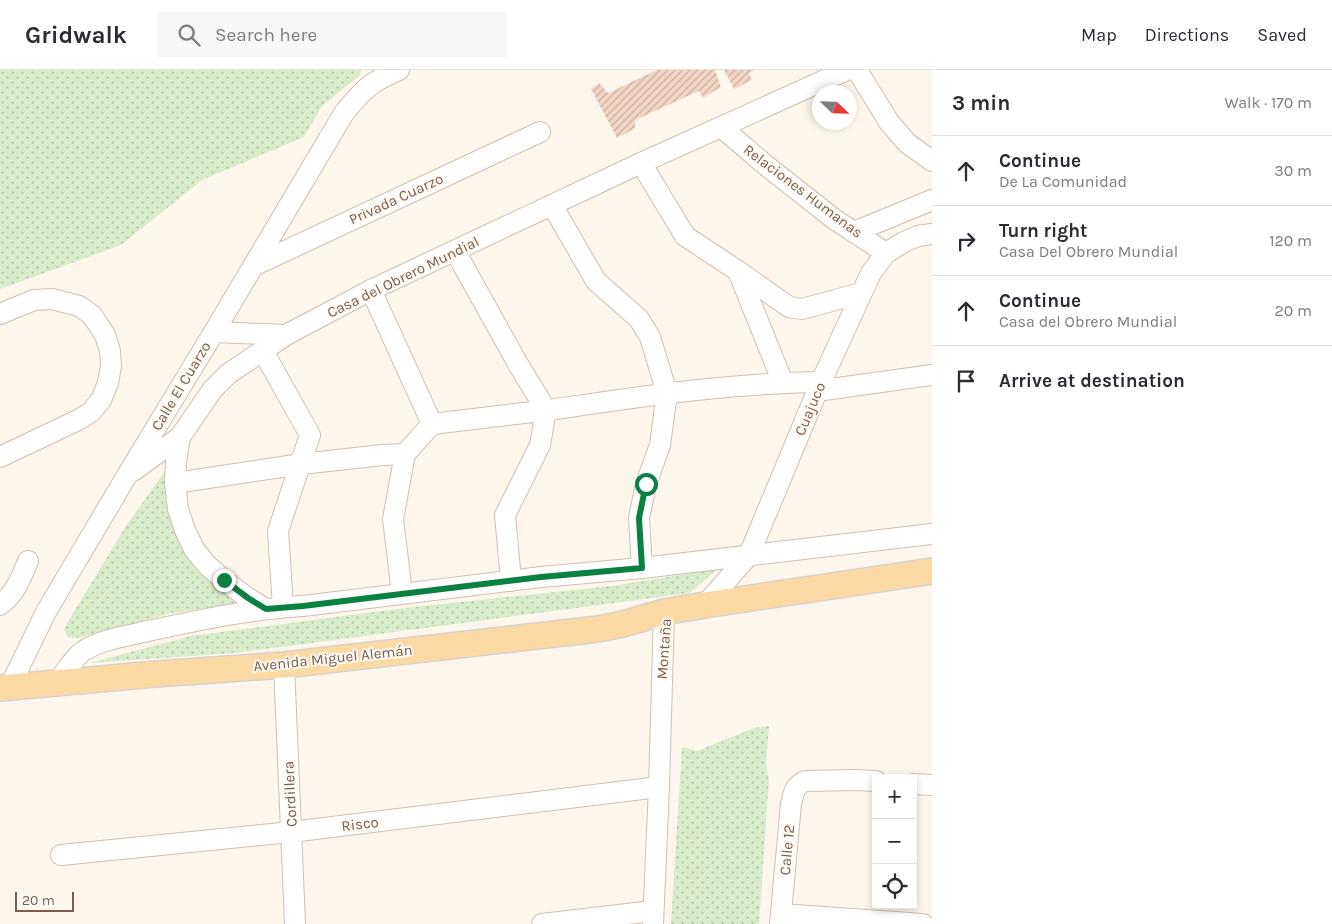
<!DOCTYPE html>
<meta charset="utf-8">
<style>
body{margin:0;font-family:Karla,sans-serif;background:#f7f7f7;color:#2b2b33}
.controls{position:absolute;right:15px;bottom:15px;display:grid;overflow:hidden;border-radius:0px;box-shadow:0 2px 8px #0003}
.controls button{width:45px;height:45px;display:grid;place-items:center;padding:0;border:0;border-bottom:1px solid #e1e1e2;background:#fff;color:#2b2b33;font:25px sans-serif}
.compass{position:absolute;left:812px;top:15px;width:45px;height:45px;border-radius:50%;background:#fff;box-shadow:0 2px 8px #0003;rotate:113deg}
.scale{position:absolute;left:15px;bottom:12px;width:59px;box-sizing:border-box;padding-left:5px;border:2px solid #7a5c4d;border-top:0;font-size:14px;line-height:18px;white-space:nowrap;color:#7a5c4d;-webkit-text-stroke:4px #fffaf3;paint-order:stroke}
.stop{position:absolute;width:15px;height:15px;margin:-11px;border:4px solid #0b8043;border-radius:50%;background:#fff}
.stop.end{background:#0b8043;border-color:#fff;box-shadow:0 1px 5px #0008}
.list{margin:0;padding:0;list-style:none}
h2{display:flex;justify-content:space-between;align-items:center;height:65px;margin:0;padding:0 20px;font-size:21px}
h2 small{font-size:16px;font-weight:400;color:#7c7c81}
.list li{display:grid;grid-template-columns:32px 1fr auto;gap:15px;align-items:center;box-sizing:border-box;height:70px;padding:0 20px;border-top:1px solid #e1e1e2}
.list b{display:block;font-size:19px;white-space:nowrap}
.list p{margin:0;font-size:16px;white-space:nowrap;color:#7c7c81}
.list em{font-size:16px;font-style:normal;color:#7c7c81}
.icon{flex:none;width:28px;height:28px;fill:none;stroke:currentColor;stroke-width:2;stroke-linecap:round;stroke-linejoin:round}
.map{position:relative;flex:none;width:932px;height:854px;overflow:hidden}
header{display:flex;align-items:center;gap:30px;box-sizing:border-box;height:70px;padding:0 25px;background:#fff;border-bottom:1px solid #e1e1e2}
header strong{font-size:24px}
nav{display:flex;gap:28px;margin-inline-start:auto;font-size:18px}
.search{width:350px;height:45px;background:#f7f7f7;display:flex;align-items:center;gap:12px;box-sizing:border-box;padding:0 18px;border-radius:0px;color:#7c7c81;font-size:19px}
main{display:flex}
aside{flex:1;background:#fff}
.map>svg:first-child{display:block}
.grass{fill:url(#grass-dots)}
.building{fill:url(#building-hatch)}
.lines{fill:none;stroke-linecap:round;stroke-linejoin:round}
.minor-casing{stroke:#d1beb0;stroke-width:22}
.major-casing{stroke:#dad1cd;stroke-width:28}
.minor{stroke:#fff;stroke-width:20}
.major{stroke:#fbd9a5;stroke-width:25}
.route{stroke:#0b8043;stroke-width:6}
.labels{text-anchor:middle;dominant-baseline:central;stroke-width:4;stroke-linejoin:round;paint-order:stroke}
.street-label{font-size:15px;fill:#7a5c4d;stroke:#fffaf3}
</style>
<header>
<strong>Gridwalk</strong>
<div class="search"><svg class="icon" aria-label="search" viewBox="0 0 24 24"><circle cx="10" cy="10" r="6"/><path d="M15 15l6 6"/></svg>Search here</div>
<nav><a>Map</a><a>Directions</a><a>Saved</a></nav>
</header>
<main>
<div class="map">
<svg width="932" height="854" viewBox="0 0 932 854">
<defs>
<pattern id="grass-dots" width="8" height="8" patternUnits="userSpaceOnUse" patternTransform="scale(1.25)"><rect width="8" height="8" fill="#d8ecc9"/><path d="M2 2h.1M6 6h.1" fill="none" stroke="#b4c2a5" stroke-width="1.8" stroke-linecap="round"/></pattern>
<pattern id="building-hatch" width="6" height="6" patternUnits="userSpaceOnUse" patternTransform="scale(1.25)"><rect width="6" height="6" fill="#f3d5c3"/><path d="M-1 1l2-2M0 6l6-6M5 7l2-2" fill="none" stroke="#cab0a1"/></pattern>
</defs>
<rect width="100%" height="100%" fill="#fdf6ec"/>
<g class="grass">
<path d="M0 0H361L360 5 322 36 304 67 202 110 121 175 0 219Z"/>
<path d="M165 401 171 442 208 507 236 534 172 543 77 568 68 567 65 563 64 558 126 456Z"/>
<path d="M717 499 690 523 236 583 90 593 191 566 405 538 612 516Z"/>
<path d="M769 656 766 694 769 710 759 854H671L682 677 697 681 754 658Z"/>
</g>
<g class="building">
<path d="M657 0H715L721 17 703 28 699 21 635 50V58L617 68 591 19 599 13 608 23Z"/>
<path d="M724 0H755L749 3 752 10 734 19Z"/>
</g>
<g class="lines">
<defs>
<g id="minor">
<path d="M857 0 889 52 907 73 932 91"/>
<path d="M721 57 768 97 834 149 886 183"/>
<path d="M641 93 685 166 738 201 789 237 802 239 861 223"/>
<path d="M552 135 596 211 639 249 650 267 667 323 660 375 646 414 639 448 642 498"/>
<path d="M854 162 932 130"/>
<path d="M455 181 518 294 546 340 540 375 505 445 511 511"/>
<path d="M253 196 540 62"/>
<path d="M738 201 783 313"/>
<path d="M371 220 432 354 405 384 393 449 402 523"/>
<path d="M0 244 34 230 52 229 79 236 92 245 105 265 110 281 111 296 108 313 101 330 91 342 78 350 0 387"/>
<path d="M214 262 286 265"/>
<path d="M263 281 310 365 278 461 283 537"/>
<path d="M817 321 932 305"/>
<path d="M432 354C471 349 510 345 549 340 639 327 729 313 821 312"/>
<path d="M133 401 180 367"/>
<path d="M175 413 301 394 383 385 405 384"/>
<path d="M0 535C15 524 21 508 28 491"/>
<path d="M705 535 749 485 821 312 871 203 886 183 904 172 918 166 932 164"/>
<path d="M266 539 248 528 224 510 207 495 194 479 185 460 178 439 175 413 176 392 180 367 213 319 228 304 286 265 371 220 641 93 847 0"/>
<path d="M284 595 295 854"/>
<path d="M58 612C65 602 72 590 82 582 98 570 128 566 148 561 199 550 251 539 303 536L541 507 642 498 932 464"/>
<path d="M10 616 46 542 126 407 214 262 344 43C364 19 370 12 399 0"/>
<path d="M913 714 932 715"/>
<path d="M61 785 291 762 659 717"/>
<path d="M781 844 923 854"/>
<path d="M542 854 653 841"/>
<path d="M653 854 659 717 664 542"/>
<path d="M780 854 791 734C794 723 794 716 805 711L855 710 876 711"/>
</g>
<path id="major" d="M0 618 155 604 284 595 598 559 623 554 664 542 705 535 932 501"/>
</defs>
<use href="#minor" class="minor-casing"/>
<use href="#major" class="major-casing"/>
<use href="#minor" class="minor"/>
<use href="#major" class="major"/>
</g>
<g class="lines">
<path class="route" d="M224 510 248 528 266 539 303 536 541 507 642 498 639 448 646 414"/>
</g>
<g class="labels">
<g class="street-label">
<text transform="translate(803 121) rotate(37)">Relaciones Humanas</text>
<text transform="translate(396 129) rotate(-25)">Privada Cuarzo</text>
<text transform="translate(403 207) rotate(-26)">Casa del Obrero Mundial</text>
<text transform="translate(181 316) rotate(-59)">Calle El Cuarzo</text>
<text transform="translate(810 339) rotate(-67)">Cuajuco</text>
<text transform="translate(664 579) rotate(-86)">Montaña</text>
<text transform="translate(333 588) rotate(-6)">Avenida Miguel Alemán</text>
<text transform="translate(290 724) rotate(-93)">Cordillera</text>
<text transform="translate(360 754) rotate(-7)">Risco</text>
<text transform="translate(787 780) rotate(-85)">Calle 12</text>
</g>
</g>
</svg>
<div class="controls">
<button>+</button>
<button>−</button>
<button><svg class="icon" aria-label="locate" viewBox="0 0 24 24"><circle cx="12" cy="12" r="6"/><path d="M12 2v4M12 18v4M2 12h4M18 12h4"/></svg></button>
</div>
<svg class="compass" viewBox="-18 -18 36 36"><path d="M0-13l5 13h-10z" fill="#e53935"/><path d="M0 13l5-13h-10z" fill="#7c7c81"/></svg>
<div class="scale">20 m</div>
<div class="stop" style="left:646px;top:414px"></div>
<div class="stop end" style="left:224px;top:510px"></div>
</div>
<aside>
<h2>3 min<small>Walk · 170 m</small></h2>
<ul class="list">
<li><svg class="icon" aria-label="ahead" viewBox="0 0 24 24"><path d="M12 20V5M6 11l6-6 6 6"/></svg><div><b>Continue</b><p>De La Comunidad</p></div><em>30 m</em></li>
<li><svg class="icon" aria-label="right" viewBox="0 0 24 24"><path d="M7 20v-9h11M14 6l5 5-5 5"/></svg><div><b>Turn right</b><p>Casa Del Obrero Mundial</p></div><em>120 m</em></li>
<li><svg class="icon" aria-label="ahead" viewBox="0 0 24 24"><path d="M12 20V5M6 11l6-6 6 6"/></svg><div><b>Continue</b><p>Casa del Obrero Mundial</p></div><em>20 m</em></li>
<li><svg class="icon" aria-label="arrive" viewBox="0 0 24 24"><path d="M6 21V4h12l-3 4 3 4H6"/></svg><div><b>Arrive at destination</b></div></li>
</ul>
</aside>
</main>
